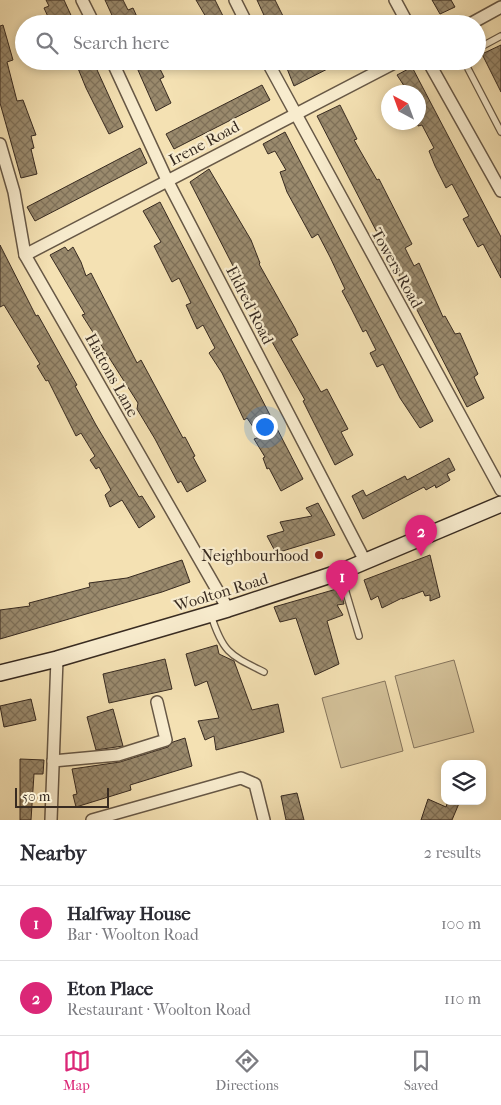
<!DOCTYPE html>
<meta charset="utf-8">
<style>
body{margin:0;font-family:"IM FELL French Canon",serif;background:#f7f7f7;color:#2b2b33}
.controls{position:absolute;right:15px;bottom:15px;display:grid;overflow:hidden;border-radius:10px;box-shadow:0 2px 8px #0003}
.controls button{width:45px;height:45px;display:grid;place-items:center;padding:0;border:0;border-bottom:1px solid #e1e1e2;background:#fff;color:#2b2b33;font:25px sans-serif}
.compass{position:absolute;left:381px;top:85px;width:45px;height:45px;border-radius:50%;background:#fff;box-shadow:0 2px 8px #0003;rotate:319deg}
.scale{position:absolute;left:15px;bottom:12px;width:94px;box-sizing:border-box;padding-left:5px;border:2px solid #382b21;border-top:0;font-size:14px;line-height:18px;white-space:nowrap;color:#382b21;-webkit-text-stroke:4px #f8ecce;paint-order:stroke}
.you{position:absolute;left:264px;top:426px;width:18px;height:18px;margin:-12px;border:4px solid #fff;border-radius:50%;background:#1a73e8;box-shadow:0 0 0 8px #1a73e833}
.badge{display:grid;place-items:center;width:32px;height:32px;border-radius:50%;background:#db2777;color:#fff;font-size:16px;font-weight:700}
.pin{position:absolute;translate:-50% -41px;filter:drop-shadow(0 1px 2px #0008)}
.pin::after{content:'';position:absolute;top:26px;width:18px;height:15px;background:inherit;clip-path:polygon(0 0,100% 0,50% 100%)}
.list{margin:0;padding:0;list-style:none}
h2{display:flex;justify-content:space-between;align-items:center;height:65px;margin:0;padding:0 20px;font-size:21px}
h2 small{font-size:16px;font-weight:400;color:#7c7c81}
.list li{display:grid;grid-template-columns:32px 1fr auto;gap:15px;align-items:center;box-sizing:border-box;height:75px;padding:0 20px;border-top:1px solid #e1e1e2}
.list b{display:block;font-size:19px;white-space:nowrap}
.list p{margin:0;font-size:16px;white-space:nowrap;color:#7c7c81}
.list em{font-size:16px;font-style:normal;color:#7c7c81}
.icon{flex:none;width:28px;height:28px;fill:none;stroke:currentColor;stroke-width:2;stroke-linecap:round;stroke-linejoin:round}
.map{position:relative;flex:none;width:501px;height:820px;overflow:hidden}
.search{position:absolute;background:#fff;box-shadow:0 2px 8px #0003;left:15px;right:15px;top:15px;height:55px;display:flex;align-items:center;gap:12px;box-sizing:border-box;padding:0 18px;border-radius:28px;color:#7c7c81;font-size:19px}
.sheet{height:215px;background:#fff}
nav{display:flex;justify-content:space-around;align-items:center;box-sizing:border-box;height:70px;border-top:1px solid #e1e1e2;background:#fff;font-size:14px;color:#7c7c81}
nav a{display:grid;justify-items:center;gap:2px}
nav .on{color:#db2777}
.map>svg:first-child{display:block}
.garden{fill:#d4c29a;stroke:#86765e}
.building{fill:url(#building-cross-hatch);stroke:#382b21}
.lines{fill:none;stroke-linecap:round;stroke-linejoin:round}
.lane-casing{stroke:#675846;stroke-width:8}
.street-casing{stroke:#675846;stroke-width:14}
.secondary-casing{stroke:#382b21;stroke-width:18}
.lane{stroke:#f8ecce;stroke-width:5.5}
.street{stroke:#f8ecce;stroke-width:11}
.secondary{stroke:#f8ecce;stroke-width:15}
.poi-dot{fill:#8f2418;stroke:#f8ecce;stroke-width:2}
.labels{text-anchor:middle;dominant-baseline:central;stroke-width:4.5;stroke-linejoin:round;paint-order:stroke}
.street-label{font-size:16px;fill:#382b21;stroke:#f8ecce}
.poi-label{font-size:16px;fill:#382b21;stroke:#f8ecce;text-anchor:end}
</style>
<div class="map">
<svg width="501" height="820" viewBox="0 0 501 820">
<defs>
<pattern id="building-cross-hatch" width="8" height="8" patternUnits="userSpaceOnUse" patternTransform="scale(1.25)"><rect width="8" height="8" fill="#9a8a6d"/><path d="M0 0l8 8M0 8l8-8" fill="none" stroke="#7f7159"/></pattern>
</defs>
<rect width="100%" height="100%" fill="#f4e1b3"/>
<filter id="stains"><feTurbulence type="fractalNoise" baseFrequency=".004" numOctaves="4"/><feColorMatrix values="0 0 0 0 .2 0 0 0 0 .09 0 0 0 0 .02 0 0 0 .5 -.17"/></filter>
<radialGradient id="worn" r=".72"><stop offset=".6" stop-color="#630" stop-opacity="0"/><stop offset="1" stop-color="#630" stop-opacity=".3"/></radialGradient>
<g class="garden">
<path d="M454 660 474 732 414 748 395 676Z"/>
<path d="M385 681 403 751 341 768 322 698Z"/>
</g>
<g class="building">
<path d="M46 0H64L75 24H57L53 17 49 19 44 8 49 6Z"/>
<path d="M105 0H123L128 10 133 8 138 19 133 21 134 24H116Z"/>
<path d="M196 0H215L227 24H210Z"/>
<path d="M257 0H275L287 24H268Z"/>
<path d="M432 0H451L455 7 440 14Z"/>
<path d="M3 25 13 60 7 62 17 101 23 100 36 135 31 136 34 148 31 149 37 174 21 178 0 103V26Z"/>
<path d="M501 45V92L482 54Z"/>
<path d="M75 61H93L123 127 109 134 86 88Z"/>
<path d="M134 61H156L164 77 160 79 171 103 156 111Z"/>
<path d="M296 61H343L294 86 286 66Z"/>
<path d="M412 67 501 237V278L483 244 478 247 463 219 469 216 452 184 446 188 435 166 429 151 434 148 422 125 418 126V92H408L397 75Z"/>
<path d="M262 85 270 100 174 149 166 134Z"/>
<path d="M340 105 357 139 354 140 377 180 379 179 412 244 405 248 414 266 419 263 443 317 445 316 455 334 460 333 478 374 474 377 484 398 467 407 317 116Z"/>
<path d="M285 132 433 421 420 428 400 398 383 364 377 367 370 353 376 350 366 330 363 332 350 306 342 291 345 289 330 257 318 234 312 238 287 192 280 172 286 170 275 151 268 154 263 144Z"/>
<path d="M140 148 147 163 35 221 27 207Z"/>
<path d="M209 169 251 240 260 263 259 264 295 328 298 335 291 339 321 392 327 389 348 429 341 432 353 455 335 465 303 401 305 400 271 340 190 182Z"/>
<path d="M160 202 303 479 281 491 269 468 267 469 263 458 265 457 254 439 260 437 247 418 244 420 222 373 209 353 215 348 203 325 197 329 186 305 191 303 179 278 172 282 154 246 161 242 143 211Z"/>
<path d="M0 245 36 316 38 315 77 385 75 386 96 425 139 497 142 496 155 517 139 528 122 500 110 507 105 495 111 490 99 467 96 469 90 460 95 456 81 433 76 436 48 380 46 381 37 366 40 364 4 305 0 307Z"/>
<path d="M65 247 68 251 73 247 81 262 86 276 91 273 137 363 141 360 183 438 185 437 195 456 193 457 206 481 187 492 181 481 178 483 155 439 137 409 138 403 82 315 85 314 50 255Z"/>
<path d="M449 458 455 470 447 474 450 480 436 488 435 485 426 490 424 487 363 519 352 496 363 490 366 496 405 476 407 480Z"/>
<path d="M318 503 335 535 276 553 267 536 284 531 280 522 312 516 306 508Z"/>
<path d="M430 555 440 597 430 601V595L425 596 423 591 402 599V598L382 608 378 596 371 600 364 580Z"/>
<path d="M182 560 190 582 162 592 0 639V610L30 606 29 603 90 587 89 583 127 578Z"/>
<path d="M340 588 344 604 337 605 343 615 327 621 339 664 315 675 296 618 280 622 274 607Z"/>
<path d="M217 645 219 654 234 661 252 710 278 704 284 732 216 750 214 736 205 740 198 721 219 718 207 681 195 686 186 654Z"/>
<path d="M165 659 172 689 109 703 103 674Z"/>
<path d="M31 699 36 720 4 727 0 706Z"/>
<path d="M113 709 123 746 96 750 87 717Z"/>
<path d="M185 738 192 766 130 785 131 790 76 807 73 795 77 794 72 769 120 762 168 747 173 742Z"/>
<path d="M20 759 44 760 43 774H34L31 820H20Z"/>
<path d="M297 793 304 820H286L281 796Z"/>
<path d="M428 799 446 807 448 801H460L452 820H421Z"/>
</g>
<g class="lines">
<defs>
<g id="lane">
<path d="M477 49 501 36"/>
<path d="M464 61 501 132"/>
<path d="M340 572 359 636"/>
<path d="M211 615C223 653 230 655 264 672"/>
</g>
<g id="street">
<path d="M82 0 94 24"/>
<path d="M235 0 247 24"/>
<path d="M395 0 408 24"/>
<path d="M470 24 501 7"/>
<path d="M112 61 167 180 365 561"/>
<path d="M267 61 501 490"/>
<path d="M428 61 501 191"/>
<path d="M0 144 14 192 25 255 228 609"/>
<path d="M25 255 398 61"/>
<path d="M53 761 118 755 166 740 157 702"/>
<path d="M51 820 57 659"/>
<path d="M92 820 241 778 255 784 264 820"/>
</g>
<path id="secondary" d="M0 673 57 659 228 609 340 572 501 504"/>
</defs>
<use href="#lane" class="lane-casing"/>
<use href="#street" class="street-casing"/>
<use href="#secondary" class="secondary-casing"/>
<use href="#lane" class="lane"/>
<use href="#street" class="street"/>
<use href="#secondary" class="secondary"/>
</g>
<circle class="poi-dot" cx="319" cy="555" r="5"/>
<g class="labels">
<g class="street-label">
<text transform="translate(204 143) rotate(-28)">Irene Road</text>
<text transform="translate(397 268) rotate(61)">Towers Road</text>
<text transform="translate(250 305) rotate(63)">Eldred Road</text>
<text transform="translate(112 375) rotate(61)">Hattons Lane</text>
<text transform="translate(221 592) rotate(-17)">Woolton Road</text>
</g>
<g class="poi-label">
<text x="309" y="555">Neighbourhood</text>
</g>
</g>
<rect width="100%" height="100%" filter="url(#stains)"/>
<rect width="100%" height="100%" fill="url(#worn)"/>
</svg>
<div class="controls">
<button><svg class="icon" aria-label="layers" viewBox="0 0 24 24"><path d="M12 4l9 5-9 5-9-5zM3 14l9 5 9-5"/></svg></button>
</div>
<svg class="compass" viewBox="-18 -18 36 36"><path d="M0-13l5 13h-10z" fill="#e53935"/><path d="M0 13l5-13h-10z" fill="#7c7c81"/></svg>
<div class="scale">50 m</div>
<div class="you"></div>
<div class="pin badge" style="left:342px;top:601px">1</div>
<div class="pin badge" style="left:421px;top:556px">2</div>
<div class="search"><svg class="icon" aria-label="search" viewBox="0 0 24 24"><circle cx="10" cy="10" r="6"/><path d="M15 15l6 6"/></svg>Search here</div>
</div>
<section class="sheet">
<h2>Nearby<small>2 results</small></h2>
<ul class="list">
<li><span class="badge">1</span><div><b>Halfway House</b><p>Bar · Woolton Road</p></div><em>100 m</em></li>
<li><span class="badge">2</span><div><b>Eton Place</b><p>Restaurant · Woolton Road</p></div><em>110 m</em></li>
</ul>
</section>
<nav>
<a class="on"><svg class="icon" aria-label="map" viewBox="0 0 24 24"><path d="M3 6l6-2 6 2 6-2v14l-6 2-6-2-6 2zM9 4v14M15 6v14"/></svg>Map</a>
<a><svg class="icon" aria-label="directions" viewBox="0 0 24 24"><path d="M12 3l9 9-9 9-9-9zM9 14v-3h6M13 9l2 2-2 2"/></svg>Directions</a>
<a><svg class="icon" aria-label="saved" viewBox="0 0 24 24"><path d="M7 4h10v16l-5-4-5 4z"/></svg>Saved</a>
</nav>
